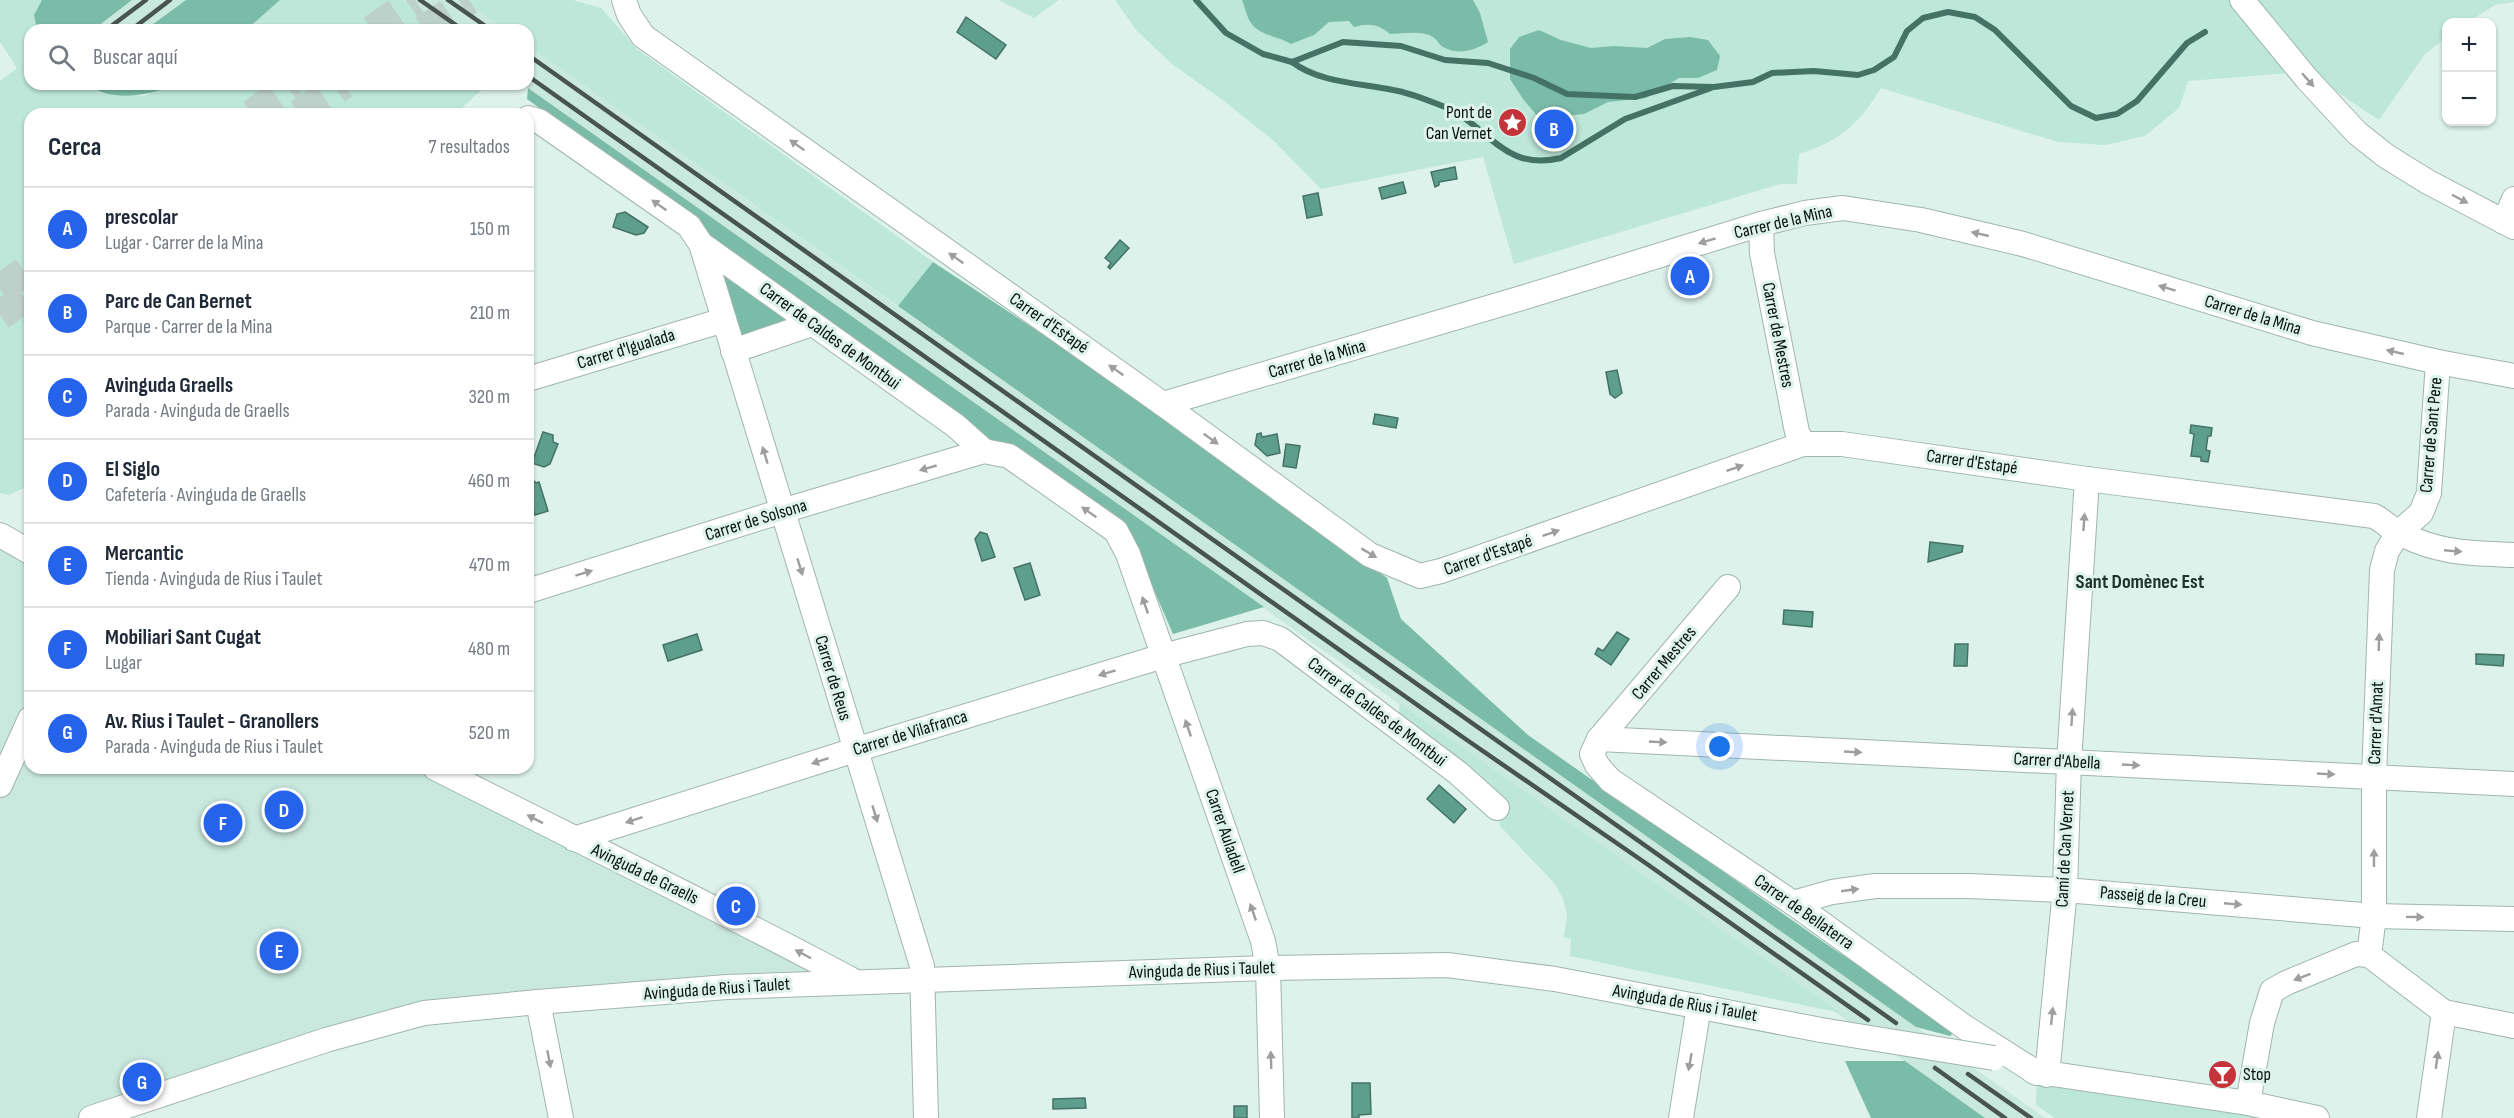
<!DOCTYPE html>
<html lang="es">
<meta charset="utf-8">
<style>
body{margin:0;font-family:"Sofia Sans Condensed",sans-serif;background:#f2f2f3;color:#1f2937}
.controls{position:absolute;right:18px;top:18px;display:grid;overflow:hidden;border-radius:12px;box-shadow:0 2px 4px #0004}
.controls button{width:54px;height:54px;display:grid;place-items:center;padding:0;border:0;border-bottom:2px solid #e0e1e3;background:#fff;color:#1f2937;font:30px sans-serif}
.you{position:absolute;left:1720px;top:747px;width:21px;height:21px;margin:-15px;border:4px solid #fff;border-radius:50%;background:#1a73e8;box-shadow:0 0 0 9px #1a73e833}
.badge{display:grid;place-items:center;width:39px;height:39px;border-radius:50%;background:#2563eb;color:#fff;font-size:20px;font-weight:700}
.pin{position:absolute;translate:-50% -50%;border:3px solid #fff;box-shadow:0 2px 6px #0006}
.list{margin:0;padding:0;list-style:none}
h2{display:flex;justify-content:space-between;align-items:center;height:78px;margin:0;padding:0 24px;font-size:26px}
h2 small{font-size:20px;font-weight:400;color:#747a83}
.list li{display:grid;grid-template-columns:39px 1fr auto;gap:18px;align-items:center;box-sizing:border-box;height:84px;padding:0 24px;border-top:2px solid #e0e1e3}
.list b{display:block;font-size:22px;white-space:nowrap}
.list p{margin:0;font-size:20px;white-space:nowrap;color:#747a83}
.list em{font-size:20px;font-style:normal;color:#747a83}
.icon{flex:none;width:33px;height:33px;fill:none;stroke:currentColor;stroke-width:2;stroke-linecap:round;stroke-linejoin:round}
.map{position:relative;flex:none;width:2514px;height:1118px;overflow:hidden}
.search{position:absolute;background:#fff;box-shadow:0 2px 4px #0004;left:24px;top:24px;width:510px;height:66px;display:flex;align-items:center;gap:15px;box-sizing:border-box;padding:0 21px;border-radius:18px;color:#747a83;font-size:22px}
.panel{position:absolute;background:#fff;box-shadow:0 2px 4px #0004;left:24px;top:108px;width:510px;height:666px;border-radius:18px}
.map>svg:first-child{display:block}
.built{fill:#cae9de}
.green{fill:#bce7d9}
.forest{fill:#7bbca9}
.water{fill:#5e9e8c;stroke:#447366;stroke-width:1.5}
.lines{fill:none;stroke-linecap:round;stroke-linejoin:round}
.stream{stroke:#447366;stroke-width:6}
.major-tunnel{stroke:#bdd0ca;stroke-width:30;stroke-dasharray:30 15;stroke-linecap:butt}
.minor-casing{stroke:#a1b5af;stroke-width:26}
.minor{stroke:#fff;stroke-width:24}
.rail{stroke:#485450;stroke-width:4.5}
.minor-bridge-casing{stroke:#a1b5af;stroke-width:26;stroke-linecap:butt}
.minor-bridge{stroke:#fff;stroke-width:24}
.oneway{fill:#9c9f9e}
.labels{text-anchor:middle;dominant-baseline:central;stroke-width:6;stroke-linejoin:round;paint-order:stroke}
.poi-label{font-size:18px;fill:#08100d;stroke:#ddf2eb;text-anchor:end}
.street-label{font-size:18px;fill:#08100d;stroke:#ddf2eb}
.neighbourhood-label{font-size:20px;font-weight:bold;fill:#21322d;stroke:#ddf2eb}
</style>
<div class="map">
<svg width="2514" height="1118" viewBox="0 0 2514 1118">
<rect width="100%" height="100%" fill="#ddf2eb"/>
<g class="built">
<path d="M132 0H186L145 30H93Z"/>
<path d="M403 0H463L506 30H446Z"/>
<path d="M528 46 1056 418 2045 1118H1985L522 84H528Z"/>
<path d="M0 535 30 552V768H435L854 981 424 1013 91 1118H0Z"/>
</g>
<g class="green">
<path d="M0 0H42L34 15 37 30H30V84H87L99 93 144 96 176 84H488L455 114H30V485L9 495 0 493V81L17 68 0 42Z"/>
<path d="M280 0H403L446 30H246Z"/>
<path d="M463 0H573L601 8 637 49 933 262 898 306 528 46V30H506Z"/>
<path d="M998 0H1059L1034 18Z"/>
<path d="M1115 0H2514V2L2495 5 2468 22H2446V38L2425 54 2379 120 2337 92 2309 66 2292 73 2188 81 2179 108 2145 136 2105 145 2058 142 1881 88C1859 124 1840 141 1799 154L1797 184H1780L1514 264 1483 157 1321 189 1275 142 1224 101 1172 64 1137 31Z"/>
<path d="M1400 704 1841 1013 1570 956 1571 939 1564 937 1567 915 1563 898 1554 883 1500 826 1497 808 1397 726Z"/>
<path d="M2037 1073 2248 1103 2258 1118H2055L2036 1105Z"/>
</g>
<g class="forest">
<path d="M42 0H132L93 30H37L34 15Z"/>
<path d="M186 0H280L246 30H145Z"/>
<path d="M1242 0H1473L1480 13 1488 42C1475 50 1459 56 1443 47 1439 45 1437 39 1433 37 1421 30 1403 34 1390 34 1378 24 1370 23 1354 27L1349 21 1329 22 1314 35 1291 44C1279 36 1260 36 1251 23 1247 18 1245 7 1242 0Z"/>
<path d="M1539 30 1561 40 1591 48 1614 46 1647 48 1665 39 1690 37 1708 40 1720 56 1717 70 1698 78H1679L1646 98 1608 102 1584 114 1540 119 1523 99 1510 79V49L1519 37Z"/>
<path d="M87 84H176C150 96 110 103 87 84Z"/>
<path d="M528 88 1264 607 1173 634 1128 530 978 438 705 237 693 220 527 99Z"/>
<path d="M933 262 1139 398 1387 578 1401 619 1528 735 1832 948 1958 1029 1950 1036 1916 1027 898 306Z"/>
<path d="M710 263 798 324 736 342Z"/>
<path d="M1845 1061H1905L1985 1118H1871Z"/>
</g>
<g class="water">
<path d="M966 17 1006 45 996 59 957 32Z"/>
<path d="M1455 167 1457 179 1439 182V185L1435 187 1431 172Z"/>
<path d="M1403 182 1406 193 1382 199 1379 188Z"/>
<path d="M1318 193 1322 215 1307 218 1303 196Z"/>
<path d="M625 212 648 227 644 233 636 235 613 227 617 214Z"/>
<path d="M1120 240 1129 248 1110 269 1108 267 1111 263 1105 258Z"/>
<path d="M1617 370 1622 393 1615 398 1610 394 1606 372Z"/>
<path d="M1375 414 1398 418 1396 428 1373 424Z"/>
<path d="M2191 425 2212 428 2211 436H2208L2206 450 2210 451 2208 462 2201 461V457L2191 456 2194 434 2190 433Z"/>
<path d="M543 432 553 435V442L558 444 550 464 544 467 532 463Z"/>
<path d="M1261 433 1262 437 1277 434 1280 453 1267 456 1255 445 1257 434Z"/>
<path d="M1286 444 1300 446 1296 468 1283 466Z"/>
<path d="M533 480 536 483 539 482 548 511 535 515 528 494V481Z"/>
<path d="M980 532 987 534 995 557 982 561 975 539Z"/>
<path d="M1930 542 1963 546 1962 552 1928 562Z"/>
<path d="M1030 563 1040 595 1025 600 1014 568Z"/>
<path d="M1784 610 1813 612 1812 627 1783 624Z"/>
<path d="M1617 632 1629 639 1611 665 1595 654 1598 648 1603 651Z"/>
<path d="M697 634 702 650 668 661 663 645Z"/>
<path d="M1955 644H1968L1967 666H1954Z"/>
<path d="M2476 654 2504 655 2503 666 2476 664Z"/>
<path d="M1439 785 1466 809 1454 823 1427 799Z"/>
<path d="M1352 1083H1370L1371 1114 1359 1115V1118H1352Z"/>
<path d="M1085 1098 1086 1108 1053 1109V1099Z"/>
<rect x="1234" y="1106" width="13" height="12"/>
</g>
<g class="lines">
<g class="stream">
<path d="M1196 0 1226 33 1263 54 1292 62 1343 42 1401 46 1445 60 1488 63 1534 78 1567 94 1635 97 1673 86 1714 87 1753 82 1772 73 1814 71 1858 75 1874 70 1894 57 1907 31 1923 18 1948 12 1975 17 1995 30 2071 106 2096 118 2117 114 2137 101 2187 43 2205 32"/>
<path d="M1292 62C1320 83 1359 83 1393 90 1411 93 1427 100 1445 107 1489 126 1503 172 1561 158L1625 119 1711 88"/>
</g>
<g class="major-tunnel">
<path d="M372 30 415 0"/>
<path d="M424 30 469 0"/>
<path d="M252 114 295 84"/>
<path d="M299 114 344 84"/>
<path d="M0 289 30 268"/>
<path d="M0 315 30 295"/>
</g>
<defs>
<g id="minor">
<path d="M624 0 629 15 643 36 1163 404 1370 555 1420 576 1441 571 1803 444H1842L2087 479 2374 516C2384 521 2392 530 2401 534 2442 554 2469 553 2514 555"/>
<path d="M2242 0 2307 79 2357 133 2386 156 2428 182 2514 227"/>
<path d="M528 118 539 121 689 226 701 244 956 426 984 451"/>
<path d="M2504 222 2514 199"/>
<path d="M1761 224 1762 253 1797 432 1803 444"/>
<path d="M701 244 922 966 926 1118"/>
<path d="M733 351 812 324"/>
<path d="M528 379 724 320"/>
<path d="M1163 404 1525 297 1761 224 1805 213 1843 208 1921 220 2023 244 2312 333 2438 362 2514 376"/>
<path d="M0 535 30 552"/>
<path d="M1728 587 1599 739 1592 754 1597 765 1610 780 1796 905 1966 1028 2037 1073"/>
<path d="M528 591 782 511 984 451 1009 456 1116 531 1128 554 1263 941 1268 968 1272 1118"/>
<path d="M1599 739 2514 784"/>
<path d="M435 768C575 839 716 907 854 981"/>
<path d="M0 785 30 719"/>
<path d="M574 839 855 750 1163 656 1247 634 1263 633 1280 639 1458 773 1497 808"/>
<path d="M1793 903 1832 892 1875 886H1968L2065 890 2374 916 2514 919"/>
<path d="M2369 955 2374 916V777L2382 570 2387 551 2398 533 2421 513 2429 493 2438 362"/>
<path d="M538 1002 561 1118"/>
<path d="M2444 1012 2514 1026"/>
<path d="M2033 1071 2248 1103 2317 1118"/>
<path d="M2047 1075 2065 890 2069 762 2087 479"/>
<path d="M2248 1103 2262 1023 2272 991 2286 983 2356 954 2369 955 2444 1012 2429 1118"/>
<path d="M91 1118 326 1040 424 1013 538 1002 727 987 1268 968 1447 965 1555 979 1821 1030"/>
<path d="M1681 1118 1699 1006"/>
</g>
</defs>
<use href="#minor" class="minor-casing"/>
<use href="#minor" class="minor"/>
<g class="rail">
<path d="M420 0 463 30"/>
<path d="M448 0 491 30"/>
<path d="M106 30 146 0"/>
<path d="M131 30 170 0"/>
<path d="M528 55 1896 1023"/>
<path d="M528 76 1464 738 1647 864 1868 1020"/>
<path d="M1935 1068 2005 1118"/>
<path d="M1968 1074 2031 1118"/>
</g>
<defs>
<path id="minor-bridge" d="M1821 1030 1994 1058"/>
</defs>
<use href="#minor-bridge" class="minor-bridge-casing"/>
<use href="#minor-bridge" class="minor-bridge"/>
</g>
<defs><path id="oneway-solid" d="M-6-.8H1V-3.2L6.5 0L1 3.2V.8H-6Z" transform="scale(1.5)"/></defs>
<g class="oneway">
<use href="#oneway-solid" transform="translate(2308 80) rotate(49)"/>
<use href="#oneway-solid" transform="translate(797 145) rotate(-145)"/>
<use href="#oneway-solid" transform="translate(2460 199) rotate(28)"/>
<use href="#oneway-solid" transform="translate(659 205) rotate(-145)"/>
<use href="#oneway-solid" transform="translate(1980 234) rotate(-167)"/>
<use href="#oneway-solid" transform="translate(1707 241) rotate(163)"/>
<use href="#oneway-solid" transform="translate(956 258) rotate(-145)"/>
<use href="#oneway-solid" transform="translate(2167 288) rotate(-163)"/>
<use href="#oneway-solid" transform="translate(2395 352) rotate(-167)"/>
<use href="#oneway-solid" transform="translate(1116 370) rotate(-145)"/>
<use href="#oneway-solid" transform="translate(1211 439) rotate(36)"/>
<use href="#oneway-solid" transform="translate(765 455) rotate(-107)"/>
<use href="#oneway-solid" transform="translate(928 468) rotate(164)"/>
<use href="#oneway-solid" transform="translate(1735 468) rotate(-19)"/>
<use href="#oneway-solid" transform="translate(1089 512) rotate(-145)"/>
<use href="#oneway-solid" transform="translate(2084 522) rotate(-86)"/>
<use href="#oneway-solid" transform="translate(1551 533) rotate(-19)"/>
<use href="#oneway-solid" transform="translate(2453 551) rotate(5)"/>
<use href="#oneway-solid" transform="translate(1369 553) rotate(31)"/>
<use href="#oneway-solid" transform="translate(800 567) rotate(73)"/>
<use href="#oneway-solid" transform="translate(584 573) rotate(-17)"/>
<use href="#oneway-solid" transform="translate(1145 605) rotate(-109)"/>
<use href="#oneway-solid" transform="translate(2379 642) rotate(-88)"/>
<use href="#oneway-solid" transform="translate(1107 673) rotate(163)"/>
<use href="#oneway-solid" transform="translate(2072 717) rotate(-86)"/>
<use href="#oneway-solid" transform="translate(1188 728) rotate(-109)"/>
<use href="#oneway-solid" transform="translate(1658 742) rotate(3)"/>
<use href="#oneway-solid" transform="translate(1853 752) rotate(3)"/>
<use href="#oneway-solid" transform="translate(820 761) rotate(162)"/>
<use href="#oneway-solid" transform="translate(2131 765) rotate(3)"/>
<use href="#oneway-solid" transform="translate(2326 774) rotate(3)"/>
<use href="#oneway-solid" transform="translate(875 814) rotate(73)"/>
<use href="#oneway-solid" transform="translate(535 819) rotate(-153)"/>
<use href="#oneway-solid" transform="translate(634 820) rotate(162)"/>
<use href="#oneway-solid" transform="translate(2374 858) rotate(-90)"/>
<use href="#oneway-solid" transform="translate(1850 890) rotate(-8)"/>
<use href="#oneway-solid" transform="translate(2233 904) rotate(5)"/>
<use href="#oneway-solid" transform="translate(1253 912) rotate(-109)"/>
<use href="#oneway-solid" transform="translate(2415 917) rotate(1)"/>
<use href="#oneway-solid" transform="translate(803 954) rotate(-152)"/>
<use href="#oneway-solid" transform="translate(2302 977) rotate(159)"/>
<use href="#oneway-solid" transform="translate(2052 1016) rotate(-84)"/>
<use href="#oneway-solid" transform="translate(549 1059) rotate(79)"/>
<use href="#oneway-solid" transform="translate(1271 1060) rotate(-92)"/>
<use href="#oneway-solid" transform="translate(2437 1060) rotate(-82)"/>
<use href="#oneway-solid" transform="translate(1690 1062) rotate(100)"/>
</g>
<defs>
<symbol id="sight-disc" viewBox="-11 -11 22 22"><circle r="9.5" fill="#c4343a" stroke="#ddf2eb"/><path d="M0-6L1.8-2.2L6-1.7L2.9 1.2L3.7 5.4L0 3.3L-3.7 5.4L-2.9 1.2L-6-1.7L-1.8-2.2Z" fill="#fff"/></symbol>
<symbol id="bar-disc" viewBox="-11 -11 22 22"><circle r="9.5" fill="#c4343a" stroke="#ddf2eb"/><path d="M-6-5H6L.8 .8V4.5H3.5V6h-7V4.5H-.8V.8Z" fill="#fff"/></symbol>
</defs>
<g fill-rule="evenodd">
<use href="#sight-disc" x="1496" y="106" width="33" height="33"/>
<use href="#bar-disc" x="2206" y="1058" width="33" height="33"/>
</g>
<g class="labels">
<g class="poi-label">
<text x="1492" y="112">Pont de<tspan x="1492" dy="21">Can Vernet</tspan></text>
<text x="2243" y="1074" text-anchor="start">Stop</text>
</g>
<g class="street-label">
<text transform="translate(1783 222) rotate(-13)">Carrer de la Mina</text>
<text transform="translate(2253 315) rotate(17)">Carrer de la Mina</text>
<text transform="translate(1049 323) rotate(35)">Carrer d'Estapé</text>
<text transform="translate(1778 335) rotate(79)">Carrer de Mestres</text>
<text transform="translate(830 336) rotate(36)">Carrer de Caldes de Montbui</text>
<text transform="translate(626 349) rotate(-17)">Carrer d'Igualada</text>
<text transform="translate(1317 359) rotate(-16)">Carrer de la Mina</text>
<text transform="translate(2431 435) rotate(-85)">Carrer de Sant Pere</text>
<text transform="translate(1972 462) rotate(8)">Carrer d'Estapé</text>
<text transform="translate(756 520) rotate(-17)">Carrer de Solsona</text>
<text transform="translate(1488 555) rotate(-19)">Carrer d'Estapé</text>
<text transform="translate(1664 663) rotate(-50)">Carrer Mestres</text>
<text transform="translate(833 678) rotate(73)">Carrer de Reus</text>
<text transform="translate(1377 712) rotate(37)">Carrer de Caldes de Montbui</text>
<text transform="translate(2376 723) rotate(-88)">Carrer d'Amat</text>
<text transform="translate(910 733) rotate(-17)">Carrer de Vilafranca</text>
<text transform="translate(2057 761) rotate(3)">Carrer d'Abella</text>
<text transform="translate(1225 831) rotate(71)">Carrer Auladell</text>
<text transform="translate(2065 849) rotate(-87)">Camí de Can Vernet</text>
<text transform="translate(645 874) rotate(26)">Avinguda de Graells</text>
<text transform="translate(2153 897) rotate(5)">Passeig de la Creu</text>
<text transform="translate(1804 912) rotate(35)">Carrer de Bellaterra</text>
<text transform="translate(1202 970) rotate(-2)">Avinguda de Rius i Taulet</text>
<text transform="translate(717 989) rotate(-4)">Avinguda de Rius i Taulet</text>
<text transform="translate(1685 1003) rotate(10)">Avinguda de Rius i Taulet</text>
</g>
<g class="neighbourhood-label">
<text x="2140" y="582">Sant Domènec Est</text>
</g>
</g>
</svg>
<div class="controls">
<button>+</button>
<button>−</button>
</div>
<div class="you"></div>
<div class="pin badge" style="left:1690px;top:276px">A</div>
<div class="pin badge" style="left:1554px;top:129px">B</div>
<div class="pin badge" style="left:736px;top:906px">C</div>
<div class="pin badge" style="left:284px;top:810px">D</div>
<div class="pin badge" style="left:279px;top:951px">E</div>
<div class="pin badge" style="left:223px;top:823px">F</div>
<div class="pin badge" style="left:142px;top:1082px">G</div>
<div class="search"><svg class="icon" aria-label="search" viewBox="0 0 24 24"><circle cx="10" cy="10" r="6"/><path d="M15 15l6 6"/></svg>Buscar aquí</div>
<section class="panel">
<h2>Cerca<small>7 resultados</small></h2>
<ul class="list">
<li><span class="badge">A</span><div><b>prescolar</b><p>Lugar · Carrer de la Mina</p></div><em>150 m</em></li>
<li><span class="badge">B</span><div><b>Parc de Can Bernet</b><p>Parque · Carrer de la Mina</p></div><em>210 m</em></li>
<li><span class="badge">C</span><div><b>Avinguda Graells</b><p>Parada · Avinguda de Graells</p></div><em>320 m</em></li>
<li><span class="badge">D</span><div><b>El Siglo</b><p>Cafetería · Avinguda de Graells</p></div><em>460 m</em></li>
<li><span class="badge">E</span><div><b>Mercantic</b><p>Tienda · Avinguda de Rius i Taulet</p></div><em>470 m</em></li>
<li><span class="badge">F</span><div><b>Mobiliari Sant Cugat</b><p>Lugar</p></div><em>480 m</em></li>
<li><span class="badge">G</span><div><b>Av. Rius i Taulet - Granollers</b><p>Parada · Avinguda de Rius i Taulet</p></div><em>520 m</em></li>
</ul>
</section>
</div>
